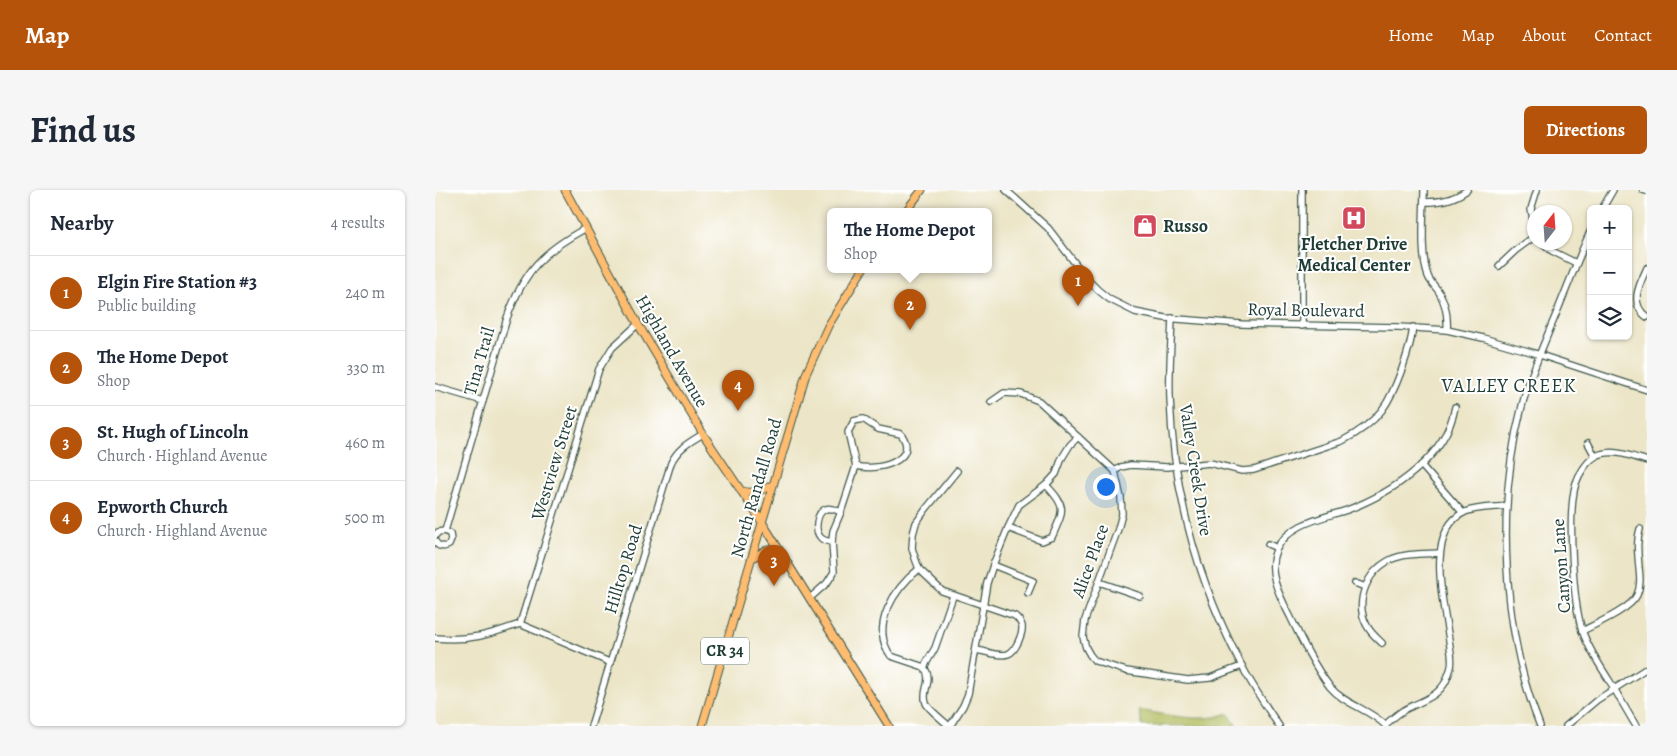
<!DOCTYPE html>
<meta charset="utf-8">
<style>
body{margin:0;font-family:Alegreya,serif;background:#f6f6f7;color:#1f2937}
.controls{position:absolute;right:15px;top:15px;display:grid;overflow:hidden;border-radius:8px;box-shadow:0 1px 4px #0004}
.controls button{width:45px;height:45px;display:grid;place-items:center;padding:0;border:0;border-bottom:1px solid #e0e1e3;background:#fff;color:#1f2937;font:25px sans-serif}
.compass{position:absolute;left:1092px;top:15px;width:45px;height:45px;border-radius:50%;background:#fff;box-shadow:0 1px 4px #0004;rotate:17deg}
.you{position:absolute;left:670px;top:296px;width:18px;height:18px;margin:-12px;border:4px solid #fff;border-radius:50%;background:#1a73e8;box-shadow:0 0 0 8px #1a73e833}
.badge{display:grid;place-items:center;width:32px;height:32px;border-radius:50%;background:#b45309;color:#fff;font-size:16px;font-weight:700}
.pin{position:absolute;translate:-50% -41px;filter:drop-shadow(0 1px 2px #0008)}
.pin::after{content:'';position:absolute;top:26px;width:18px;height:15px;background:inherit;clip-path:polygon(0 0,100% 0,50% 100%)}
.popup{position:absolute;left:392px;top:18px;width:165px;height:65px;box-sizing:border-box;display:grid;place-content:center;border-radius:8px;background:#fff;filter:drop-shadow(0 1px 4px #0005);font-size:16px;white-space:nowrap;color:#747a83}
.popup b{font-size:19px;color:#1f2937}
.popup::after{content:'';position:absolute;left:50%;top:100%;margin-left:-10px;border:10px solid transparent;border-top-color:#fff}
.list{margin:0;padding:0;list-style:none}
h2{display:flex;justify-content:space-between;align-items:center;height:65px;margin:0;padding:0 20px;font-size:21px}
h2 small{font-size:16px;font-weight:400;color:#747a83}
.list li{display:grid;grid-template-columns:32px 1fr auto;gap:15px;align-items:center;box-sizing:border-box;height:75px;padding:0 20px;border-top:1px solid #e0e1e3}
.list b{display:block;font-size:19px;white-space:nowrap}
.list p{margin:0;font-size:16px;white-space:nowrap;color:#747a83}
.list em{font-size:16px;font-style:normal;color:#747a83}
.icon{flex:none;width:28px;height:28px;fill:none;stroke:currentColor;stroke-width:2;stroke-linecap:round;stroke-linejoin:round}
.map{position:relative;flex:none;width:1212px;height:536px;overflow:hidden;border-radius:8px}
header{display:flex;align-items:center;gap:30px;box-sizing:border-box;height:70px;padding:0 25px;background:#b45309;color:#fff}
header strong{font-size:24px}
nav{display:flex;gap:28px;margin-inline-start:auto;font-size:18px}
.intro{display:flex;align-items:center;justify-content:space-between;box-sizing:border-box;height:120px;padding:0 30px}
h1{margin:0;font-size:35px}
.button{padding:12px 22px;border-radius:8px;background:#b45309;color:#fff;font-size:18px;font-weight:700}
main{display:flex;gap:30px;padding:0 30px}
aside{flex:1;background:#fff;border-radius:8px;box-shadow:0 1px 4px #0004}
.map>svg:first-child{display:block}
.green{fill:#b0bb5d;stroke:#687c48}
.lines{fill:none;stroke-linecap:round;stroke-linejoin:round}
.minor-casing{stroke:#3e564a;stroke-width:8}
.major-casing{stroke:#3e564a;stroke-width:9}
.minor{stroke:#fff;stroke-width:5.5}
.major{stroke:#fdbc6f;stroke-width:7}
.labels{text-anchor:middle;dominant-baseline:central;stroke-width:4;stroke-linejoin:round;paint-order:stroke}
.shield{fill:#fff;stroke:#627771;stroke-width:1}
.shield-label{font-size:16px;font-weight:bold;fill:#1f3d34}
.poi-label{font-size:18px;font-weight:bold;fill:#1f3d34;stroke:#fff;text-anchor:start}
.street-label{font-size:18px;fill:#1f3d34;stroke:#fff}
.neighbourhood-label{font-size:19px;letter-spacing:1px;fill:#1f3d34;stroke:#fff}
</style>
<header>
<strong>Map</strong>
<nav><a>Home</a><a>Map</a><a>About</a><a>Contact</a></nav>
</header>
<div class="intro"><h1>Find us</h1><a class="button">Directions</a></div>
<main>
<aside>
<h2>Nearby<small>4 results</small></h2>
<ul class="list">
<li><span class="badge">1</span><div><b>Elgin Fire Station #3</b><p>Public building</p></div><em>240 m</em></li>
<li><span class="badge">2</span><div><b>The Home Depot</b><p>Shop</p></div><em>330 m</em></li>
<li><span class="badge">3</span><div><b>St. Hugh of Lincoln</b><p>Church · Highland Avenue</p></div><em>460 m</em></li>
<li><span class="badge">4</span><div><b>Epworth Church</b><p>Church · Highland Avenue</p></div><em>500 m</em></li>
</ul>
</aside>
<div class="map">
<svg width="1212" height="536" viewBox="0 0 1212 536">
<rect width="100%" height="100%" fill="#fff"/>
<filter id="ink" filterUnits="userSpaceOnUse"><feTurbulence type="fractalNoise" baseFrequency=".02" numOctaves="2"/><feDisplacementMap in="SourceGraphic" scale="10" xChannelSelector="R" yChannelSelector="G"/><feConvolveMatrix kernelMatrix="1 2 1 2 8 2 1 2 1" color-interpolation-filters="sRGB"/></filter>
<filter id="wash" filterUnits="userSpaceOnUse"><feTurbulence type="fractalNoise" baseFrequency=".0096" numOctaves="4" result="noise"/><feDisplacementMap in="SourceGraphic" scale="20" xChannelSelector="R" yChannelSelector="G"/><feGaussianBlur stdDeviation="1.12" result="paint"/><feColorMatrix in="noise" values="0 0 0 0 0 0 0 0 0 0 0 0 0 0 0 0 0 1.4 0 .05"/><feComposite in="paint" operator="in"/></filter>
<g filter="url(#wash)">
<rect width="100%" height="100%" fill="#ece5c7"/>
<path class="green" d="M704 520C729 524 769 534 793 523L802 536H707Z"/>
</g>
<g filter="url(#ink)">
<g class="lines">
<defs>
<g id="minor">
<path d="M571 0 613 38 653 90 663 100 674 109 700 122 730 128 806 134 963 137 1012 140 1048 148 1096 162 1212 200"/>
<path d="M867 0V136"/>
<path d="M989 0C989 23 985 66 993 86 995 92 1001 97 1004 102 1011 114 1013 127 1012 140"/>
<path d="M1208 0 1212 1"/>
<path d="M989 12C1005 12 1018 10 1032 0"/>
<path d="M1167 19 1178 0"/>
<path d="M1100 41 1096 19 1102 0"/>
<path d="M1107 52 1117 61 1141 73"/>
<path d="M1064 76 1081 60 1100 46"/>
<path d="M1212 78C1204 95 1194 114 1212 127"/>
<path d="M737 128C736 155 734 181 735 208 738 301 763 392 806 474 817 496 831 516 844 536"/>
<path d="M0 197 48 211"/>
<path d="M556 212 569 203 586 204 604 211 680 281 686 308 687 324 683 339 650 430 648 447 651 458 655 465 660 471 691 481 753 490 775 488 807 476"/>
<path d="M428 229 443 239 466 244C486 271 440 282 421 276L413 242 419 231Z"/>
<path d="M1153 253 1160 266"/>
<path d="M986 275 1028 323"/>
<path d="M522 281 491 319 481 333 478 344 477 358 480 368 484 379 507 401 580 426C583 429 586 431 587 436 588 443 581 461 573 464 564 467 550 461 541 460"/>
<path d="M680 281 686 277 696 275 732 277 775 273 807 281 819 280 907 251C921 244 937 233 947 220 960 203 976 158 978 137"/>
<path d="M573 338 607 351 617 347C629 320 632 317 611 295"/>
<path d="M10 341 72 128C89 81 107 62 151 38"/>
<path d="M0 346 3 342 10 341 15 344 16 350 14 355C8 358 3 357 0 351"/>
<path d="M397 352C393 351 389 351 386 348 379 341 381 322 391 319 396 317 401 320 406 322"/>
<path d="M833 354 842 358"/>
<path d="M558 375 598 391 593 403"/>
<path d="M484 379C460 398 434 436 456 466L489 477C499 491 486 500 491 513 493 519 509 531 514 536"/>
<path d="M664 392 705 406"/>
<path d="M920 393 930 397"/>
<path d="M375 408 392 393 399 382 397 352 398 341 406 322 421 276"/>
<path d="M85 434 164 179 177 158 203 134"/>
<path d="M1147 441C1161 434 1196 419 1202 405 1206 396 1205 387 1204 378 1203 364 1201 352 1205 339"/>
<path d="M0 448C35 451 53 445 85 434L174 472"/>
<path d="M947 453C943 449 938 445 934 439 918 415 930 383 955 370 969 363 990 364 1005 363"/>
<path d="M489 477 500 458 518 406"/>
<path d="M950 535C957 529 963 523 971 519 986 511 1003 507 1011 491 1013 486 1015 481 1016 477 1018 468 1015 458 1014 450 1009 416 989 340 1030 322 1043 317 1058 318 1071 316"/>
<path d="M156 536 236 273C243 258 255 252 268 244"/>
<path d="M515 536 528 516 533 504 552 393 558 375 573 338 584 315 611 295 621 284 627 268 635 255 643 247"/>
<path d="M951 536C935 519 910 515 895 497 879 476 867 451 856 428 846 408 831 383 841 360 854 333 888 328 912 320 957 303 1011 268 1020 217"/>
<path d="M1105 536C1067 441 1061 314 1087 216 1094 188 1106 161 1117 134 1130 103 1142 71 1156 40"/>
<path d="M1131 536 1162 510 1212 478"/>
<path d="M1201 536C1192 521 1183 505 1174 490 1164 474 1153 458 1147 440 1138 412 1132 321 1141 293 1144 284 1152 271 1161 266 1177 258 1196 266 1212 271"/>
</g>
<g id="major">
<path d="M130 0 203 134 268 244 327 332 454 536"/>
<path d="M471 21 487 0"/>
<path d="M306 301C318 304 327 301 337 295"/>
<path d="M317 368 333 359 346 362"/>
<path d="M267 536 371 184 393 136 428 79"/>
</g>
</defs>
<use href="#minor" class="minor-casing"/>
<use href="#major" class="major-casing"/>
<use href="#minor" class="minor"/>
<use href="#major" class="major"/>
</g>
</g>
<defs>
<symbol id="hospital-square" viewBox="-11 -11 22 22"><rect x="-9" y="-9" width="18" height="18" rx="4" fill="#d1495b" stroke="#fff"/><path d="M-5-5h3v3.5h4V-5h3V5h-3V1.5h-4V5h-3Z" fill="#fff"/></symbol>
<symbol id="shop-square" viewBox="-11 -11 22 22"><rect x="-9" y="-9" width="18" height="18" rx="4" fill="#d1495b" stroke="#fff"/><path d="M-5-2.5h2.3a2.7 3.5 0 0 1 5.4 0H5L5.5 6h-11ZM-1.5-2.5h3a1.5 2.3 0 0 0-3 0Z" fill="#fff"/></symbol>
</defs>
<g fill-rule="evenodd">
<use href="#hospital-square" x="905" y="14" width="28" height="28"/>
<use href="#shop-square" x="696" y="22" width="28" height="28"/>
</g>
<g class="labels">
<rect class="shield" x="266" y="447.5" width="48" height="27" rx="4"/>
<g class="shield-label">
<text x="290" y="461">CR 34</text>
</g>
<g class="poi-label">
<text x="728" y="36">Russo</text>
<text x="919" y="54" text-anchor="middle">Fletcher Drive<tspan x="919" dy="21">Medical Center</tspan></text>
</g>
<g class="street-label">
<text transform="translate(871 120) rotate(1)">Royal Boulevard</text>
<text transform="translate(237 161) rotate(60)">Highland Avenue</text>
<text transform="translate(44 171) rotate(-74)">Tina Trail</text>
<text transform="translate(119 273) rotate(-73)">Westview Street</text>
<text transform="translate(761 280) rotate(81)">Valley Creek Drive</text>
<text transform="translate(321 298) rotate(-74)">North Randall Road</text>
<text transform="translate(655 371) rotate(-70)">Alice Place</text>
<text transform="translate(1126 376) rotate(-94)">Canyon Lane</text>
<text transform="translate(188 379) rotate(-73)">Hilltop Road</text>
</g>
<g class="neighbourhood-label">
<text x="1074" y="196">VALLEY CREEK</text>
</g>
</g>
</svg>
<div class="controls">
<button>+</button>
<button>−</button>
<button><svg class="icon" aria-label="layers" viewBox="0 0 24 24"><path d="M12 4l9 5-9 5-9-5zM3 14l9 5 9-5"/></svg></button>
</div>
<svg class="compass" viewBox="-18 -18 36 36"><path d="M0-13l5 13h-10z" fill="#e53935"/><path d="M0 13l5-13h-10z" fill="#747a83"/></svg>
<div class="you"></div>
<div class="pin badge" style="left:643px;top:116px">1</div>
<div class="pin badge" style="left:475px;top:140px">2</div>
<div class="popup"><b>The Home Depot</b>Shop</div>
<div class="pin badge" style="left:339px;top:396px">3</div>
<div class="pin badge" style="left:303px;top:221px">4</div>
</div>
</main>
